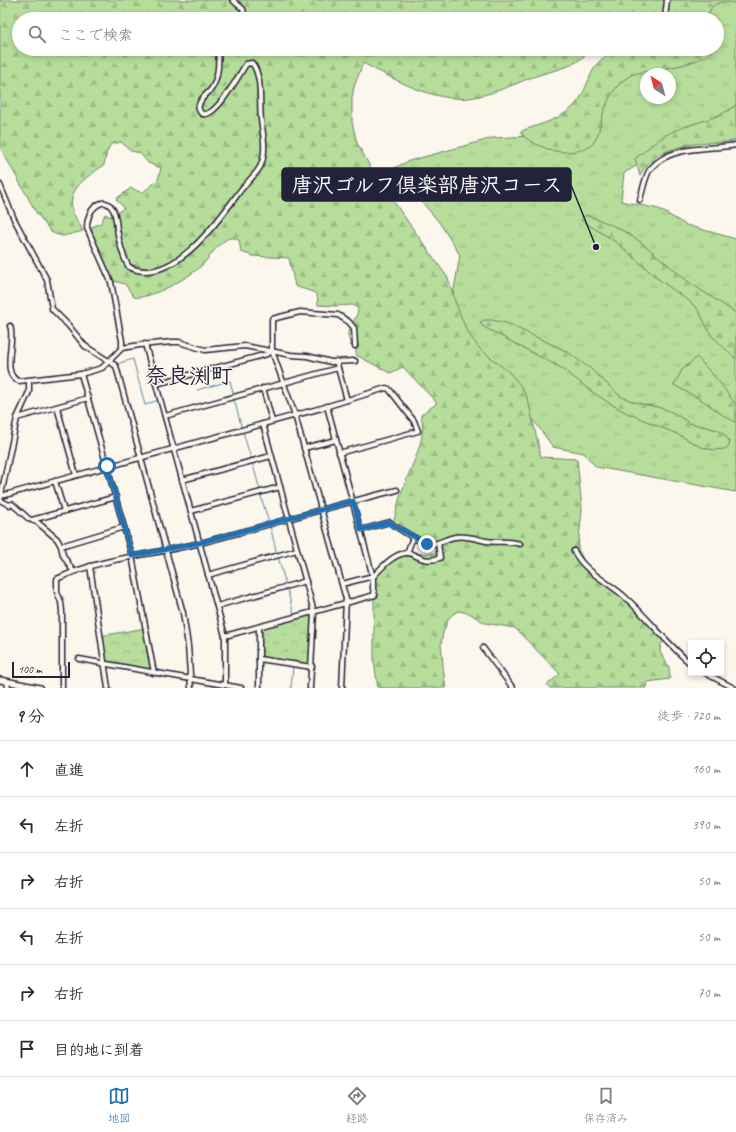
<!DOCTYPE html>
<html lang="ja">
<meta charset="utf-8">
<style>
body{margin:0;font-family:Caveat,"Klee One",sans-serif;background:#f7f7f7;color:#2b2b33}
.controls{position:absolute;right:12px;bottom:12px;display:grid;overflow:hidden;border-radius:0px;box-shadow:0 2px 6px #0003}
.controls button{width:36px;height:36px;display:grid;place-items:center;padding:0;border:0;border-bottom:1px solid #e1e1e2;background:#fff;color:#2b2b33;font:20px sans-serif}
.compass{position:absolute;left:640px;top:68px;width:36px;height:36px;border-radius:50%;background:#fff;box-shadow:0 2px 6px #0003;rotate:324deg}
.scale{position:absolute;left:12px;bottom:10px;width:58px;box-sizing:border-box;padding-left:4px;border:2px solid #22223b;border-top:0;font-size:11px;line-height:14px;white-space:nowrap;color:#22223b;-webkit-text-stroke:3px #fbf7ec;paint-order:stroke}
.stop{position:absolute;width:12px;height:12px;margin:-9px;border:3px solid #1f6fb2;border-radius:50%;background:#fff}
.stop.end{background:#1f6fb2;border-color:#fff;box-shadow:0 1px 4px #0008}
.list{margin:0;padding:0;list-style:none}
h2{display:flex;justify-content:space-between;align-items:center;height:52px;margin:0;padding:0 16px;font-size:17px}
h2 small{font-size:13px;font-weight:400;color:#7c7c81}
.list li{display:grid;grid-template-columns:26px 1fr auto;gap:12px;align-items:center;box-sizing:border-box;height:56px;padding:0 16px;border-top:1px solid #e1e1e2}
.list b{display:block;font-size:15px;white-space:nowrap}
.list em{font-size:13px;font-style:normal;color:#7c7c81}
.icon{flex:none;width:22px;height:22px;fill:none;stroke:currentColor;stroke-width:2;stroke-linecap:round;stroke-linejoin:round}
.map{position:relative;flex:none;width:736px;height:688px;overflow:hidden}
.search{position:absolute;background:#fff;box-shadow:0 2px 6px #0003;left:12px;right:12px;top:12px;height:44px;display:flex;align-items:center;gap:10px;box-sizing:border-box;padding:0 14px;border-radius:22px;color:#7c7c81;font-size:15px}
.sheet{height:388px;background:#fff}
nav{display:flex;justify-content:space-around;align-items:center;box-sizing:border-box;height:56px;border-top:1px solid #e1e1e2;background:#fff;font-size:11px;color:#7c7c81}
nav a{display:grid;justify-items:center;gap:2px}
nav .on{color:#1f6fb2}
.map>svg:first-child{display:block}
.grass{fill:url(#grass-tufts);stroke:#6c806a;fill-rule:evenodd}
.forest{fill:url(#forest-firs);stroke:#6c806a}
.park{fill:url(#park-crowns);stroke:#6c806a}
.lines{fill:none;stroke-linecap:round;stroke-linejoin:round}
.stream{stroke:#5c83a0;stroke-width:1}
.minor-casing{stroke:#22223b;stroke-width:7}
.major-casing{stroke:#22223b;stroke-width:8}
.minor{stroke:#fbf7ec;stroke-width:4}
.major{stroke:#fbf7ec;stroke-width:5}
.route{stroke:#1f6fb2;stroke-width:5}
.labels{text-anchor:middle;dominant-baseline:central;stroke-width:3;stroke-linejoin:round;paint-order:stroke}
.quarter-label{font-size:22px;font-weight:bold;fill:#22223b;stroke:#fbf7ec}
.leader{fill:none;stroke:#22223b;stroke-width:1.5}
.callout-dot{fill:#22223b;stroke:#fbf7ec;stroke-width:1.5}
.callout{fill:#22223b;stroke:#22223b;stroke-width:1.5}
.callout-label{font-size:21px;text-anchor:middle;font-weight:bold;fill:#fff}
</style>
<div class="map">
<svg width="736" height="688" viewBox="0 0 736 688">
<defs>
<pattern id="grass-tufts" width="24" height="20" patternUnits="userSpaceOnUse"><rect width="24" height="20" fill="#b6de9a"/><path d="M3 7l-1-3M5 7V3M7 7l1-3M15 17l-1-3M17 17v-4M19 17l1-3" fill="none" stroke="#9cbe86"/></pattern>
<pattern id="forest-firs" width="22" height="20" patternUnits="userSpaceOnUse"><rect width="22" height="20" fill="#b6de9a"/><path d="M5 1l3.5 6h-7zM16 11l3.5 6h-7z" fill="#9cbe86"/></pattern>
<pattern id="park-crowns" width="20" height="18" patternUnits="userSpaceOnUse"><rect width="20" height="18" fill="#b6de9a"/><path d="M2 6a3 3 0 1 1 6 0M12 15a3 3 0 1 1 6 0" fill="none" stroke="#9cbe86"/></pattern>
</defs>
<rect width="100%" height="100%" fill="#fbf7ec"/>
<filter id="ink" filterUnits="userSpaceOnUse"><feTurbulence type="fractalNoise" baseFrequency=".025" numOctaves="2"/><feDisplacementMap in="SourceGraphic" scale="8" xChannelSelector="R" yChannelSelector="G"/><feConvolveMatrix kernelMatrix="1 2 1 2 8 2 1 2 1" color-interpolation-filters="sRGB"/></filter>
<g filter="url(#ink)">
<path class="grass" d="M653 0H736V131L652 157 624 173 621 201 659 209 686 225 736 239V492L596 467 584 453 553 447 505 381 446 335 460 255 439 222 409 187 394 168 409 161 493 138 568 134 648 56 659 49H717V19H672ZM646 74H670V98H646Z"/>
<g class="forest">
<path d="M0 0H736V3C722 1 709 1 708 19H19V49H593C586 54 579 61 571 65 559 70 543 73 530 78 510 86 490 95 469 98 433 102 394 79 363 63L354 87 352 98V122L357 143 374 174 448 278 455 301 463 322 471 337 480 349 510 373 520 385 526 395 530 408 541 457 577 459 582 509 578 549 585 563 634 603 666 640 661 644 660 652 669 667 670 679 647 682 646 688H550L547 685 560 674 515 628 485 623 469 613 458 611 453 614 448 619 443 633 441 644 444 676 446 688H378L374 662V573C401 552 411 554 443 553L445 550 393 524C396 513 398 501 402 491 410 467 428 440 421 415L437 403 403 367 390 373 356 355V345L351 346C350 342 348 337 348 333 350 324 358 318 358 308L352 305 335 306 318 305C317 302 318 298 317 295 316 292 299 288 295 286L289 258 253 256 241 252 239 240C235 238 231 237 227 239 216 245 210 258 201 266 190 277 149 300 134 297L125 284 114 281 92 237V227L101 223 105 214 111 217 124 208 116 199 131 188 142 193 158 180 161 168 148 163 140 153 131 151 121 142 111 144 107 151 104 165C89 176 68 187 72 208 73 216 80 224 83 231L63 236 55 234 51 232 36 212 0 147Z"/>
<path d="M621 49 713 50 712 52C696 64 671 67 652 71 644 72 635 72 628 77 615 85 608 99 603 114 600 123 599 141 589 147 582 151 571 152 563 152 549 151 532 144 521 134V132L524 130C541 124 558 120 572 108 594 87 584 60 621 49Z"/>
<path d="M736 105V140C726 143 715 142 705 143 685 145 660 149 647 165 644 168 642 172 640 176L635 159C648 148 660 137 676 130 695 122 719 119 736 105Z"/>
<path d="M586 215 610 224 627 233 642 243 690 283 736 313V359L711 335 697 308 689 301 658 279 616 242 581 220Z"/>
<path d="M484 320H492L506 323 566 351 591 369 620 396 634 402 661 408 674 413 689 423 718 430 724 434 730 442 729 446 725 449 714 450 701 447 677 434 627 413 609 403 591 391 563 369 482 326 480 322Z"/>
<path d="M697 357 720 383 736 405V422L724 416 705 402 674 385 682 370Z"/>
</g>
<g class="park">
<path d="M310 615 313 618 311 663 308 665 263 657 260 654V631L262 628Z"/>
<path d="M146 628 154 673 105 664 100 636Z"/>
</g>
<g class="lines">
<g class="stream">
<path d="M120 363 133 359 145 405 158 400"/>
<path d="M197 390 230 381 234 396"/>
<path d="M234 399 242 429"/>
<path d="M243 432 251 459"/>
<path d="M252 462 260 490"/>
<path d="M260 493 269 523"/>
<path d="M270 526 277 554"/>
<path d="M278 557 286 585"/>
<path d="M287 588 294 615"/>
<path d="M291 688 293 667"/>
</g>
<defs>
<g id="minor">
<path d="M233 0C238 7 249 8 241 19"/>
<path d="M665 19 667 0"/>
<path d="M0 185 14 219 47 280 52 309 68 325 85 346 116 366 183 613 188 646 191 688"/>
<path d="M640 200C642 192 646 173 651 168 671 145 709 150 736 145"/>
<path d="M10 326C16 339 0 376 19 381L81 374 102 368 122 348 140 345 173 342H179L205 350 245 346 291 355 307 356 331 362 355 361"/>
<path d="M145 344 225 636V685"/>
<path d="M122 348V341L111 282 87 228C87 221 88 216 92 210 98 203 106 199 112 208 116 213 116 222 117 229 119 241 122 256 129 267 172 288 219 220 240 191 246 183 258 173 261 165 267 150 263 134 261 120 259 103 263 77 252 63L246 64C241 72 213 123 201 113 199 111 198 107 199 105 201 97 208 94 212 88 219 77 219 61 218 49"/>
<path d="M336 361 347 400"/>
<path d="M81 374 132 556 154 673"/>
<path d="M29 381V392L17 418 0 500 9 505 12 504 29 519 37 522 57 539 61 546 63 555 73 571"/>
<path d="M156 384 267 354 271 351"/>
<path d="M263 388 272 421"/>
<path d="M57 407 76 475"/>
<path d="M165 416 338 368"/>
<path d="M17 418 88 398"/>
<path d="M263 424 314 612 310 688"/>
<path d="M304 448 336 440"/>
<path d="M182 480 271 456"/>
<path d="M55 481 64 511"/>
<path d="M1 496 325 407 386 388 389 389 414 421 418 431 339 453"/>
<path d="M191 511 280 487"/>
<path d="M32 520 116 497"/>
<path d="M361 530 390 522 393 525C402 530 419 543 429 544 439 545 446 538 455 537 466 535 476 539 486 541 497 543 509 540 520 544"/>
<path d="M61 546 124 527"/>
<path d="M574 551C585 573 609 582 626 598 649 619 667 644 691 664"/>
<path d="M407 553 413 537"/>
<path d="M90 566 108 688"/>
<path d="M208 575 297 550"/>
<path d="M373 577C381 568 398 548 412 554 423 559 427 562 440 558L438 543"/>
<path d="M342 584 373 576"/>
<path d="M217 606 306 581"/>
<path d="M259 628V688"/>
<path d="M225 636 375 595 373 589V578L370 566 327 406"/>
<path d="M483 648 513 688"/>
<path d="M79 659 241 688"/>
<path d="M259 659 312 667"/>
<path d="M705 673 734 688"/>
<path d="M7 682 8 688"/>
<path d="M62 688V611L61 602 57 592V579L59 578C104 557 153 555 200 543 266 526 331 506 397 490"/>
<path d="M342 688 346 599 295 415 272 351V319L300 312 338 315 349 322 354 328 355 346"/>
</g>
<path id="major" d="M0 680 40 688"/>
</defs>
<use href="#minor" class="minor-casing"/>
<use href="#major" class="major-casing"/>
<use href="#minor" class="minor"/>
<use href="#major" class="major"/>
</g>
</g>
<g class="lines" filter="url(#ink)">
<path class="route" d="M107 466 132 556 199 543 353 501 361 530 390 522 393 525 427 544"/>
</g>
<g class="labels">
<g class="quarter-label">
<text x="189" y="376">奈良渕町</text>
</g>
</g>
<path class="leader" d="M596 247L571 185"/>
<circle class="callout-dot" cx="596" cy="247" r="4"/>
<rect class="callout" x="282" y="168" width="289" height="33" rx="4"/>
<g class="callout-label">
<text x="427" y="192">唐沢ゴルフ倶楽部唐沢コース</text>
</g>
</svg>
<div class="controls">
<button><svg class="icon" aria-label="locate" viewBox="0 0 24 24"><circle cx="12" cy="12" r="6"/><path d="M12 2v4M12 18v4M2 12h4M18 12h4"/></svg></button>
</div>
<svg class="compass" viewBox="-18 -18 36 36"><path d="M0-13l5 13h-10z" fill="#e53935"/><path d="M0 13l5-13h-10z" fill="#7c7c81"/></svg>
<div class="scale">100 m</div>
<div class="stop" style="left:107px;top:466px"></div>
<div class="stop end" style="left:427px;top:544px"></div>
<div class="search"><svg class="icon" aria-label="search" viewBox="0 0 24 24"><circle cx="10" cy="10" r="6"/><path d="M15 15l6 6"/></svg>ここで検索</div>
</div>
<section class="sheet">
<h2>9 分<small>徒歩 · 720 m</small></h2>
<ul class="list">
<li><svg class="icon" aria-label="ahead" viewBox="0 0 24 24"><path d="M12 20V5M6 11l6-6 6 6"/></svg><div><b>直進</b></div><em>160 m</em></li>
<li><svg class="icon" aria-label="left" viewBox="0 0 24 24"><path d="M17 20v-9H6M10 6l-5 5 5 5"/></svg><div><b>左折</b></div><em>390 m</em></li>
<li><svg class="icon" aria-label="right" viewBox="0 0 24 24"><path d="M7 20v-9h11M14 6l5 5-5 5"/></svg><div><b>右折</b></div><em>50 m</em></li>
<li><svg class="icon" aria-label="left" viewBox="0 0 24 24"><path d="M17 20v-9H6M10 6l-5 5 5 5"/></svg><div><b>左折</b></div><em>50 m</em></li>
<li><svg class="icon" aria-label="right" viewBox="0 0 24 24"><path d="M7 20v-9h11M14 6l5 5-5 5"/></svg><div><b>右折</b></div><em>70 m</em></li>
<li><svg class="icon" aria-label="arrive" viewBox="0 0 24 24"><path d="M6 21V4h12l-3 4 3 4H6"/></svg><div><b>目的地に到着</b></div></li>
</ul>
</section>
<nav>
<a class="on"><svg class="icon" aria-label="map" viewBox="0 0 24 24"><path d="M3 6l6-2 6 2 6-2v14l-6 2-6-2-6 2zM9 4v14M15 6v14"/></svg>地図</a>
<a><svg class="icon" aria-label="directions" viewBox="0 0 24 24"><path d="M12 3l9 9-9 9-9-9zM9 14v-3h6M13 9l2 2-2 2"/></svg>経路</a>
<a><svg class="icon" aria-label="saved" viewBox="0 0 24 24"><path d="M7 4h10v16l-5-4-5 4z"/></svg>保存済み</a>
</nav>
